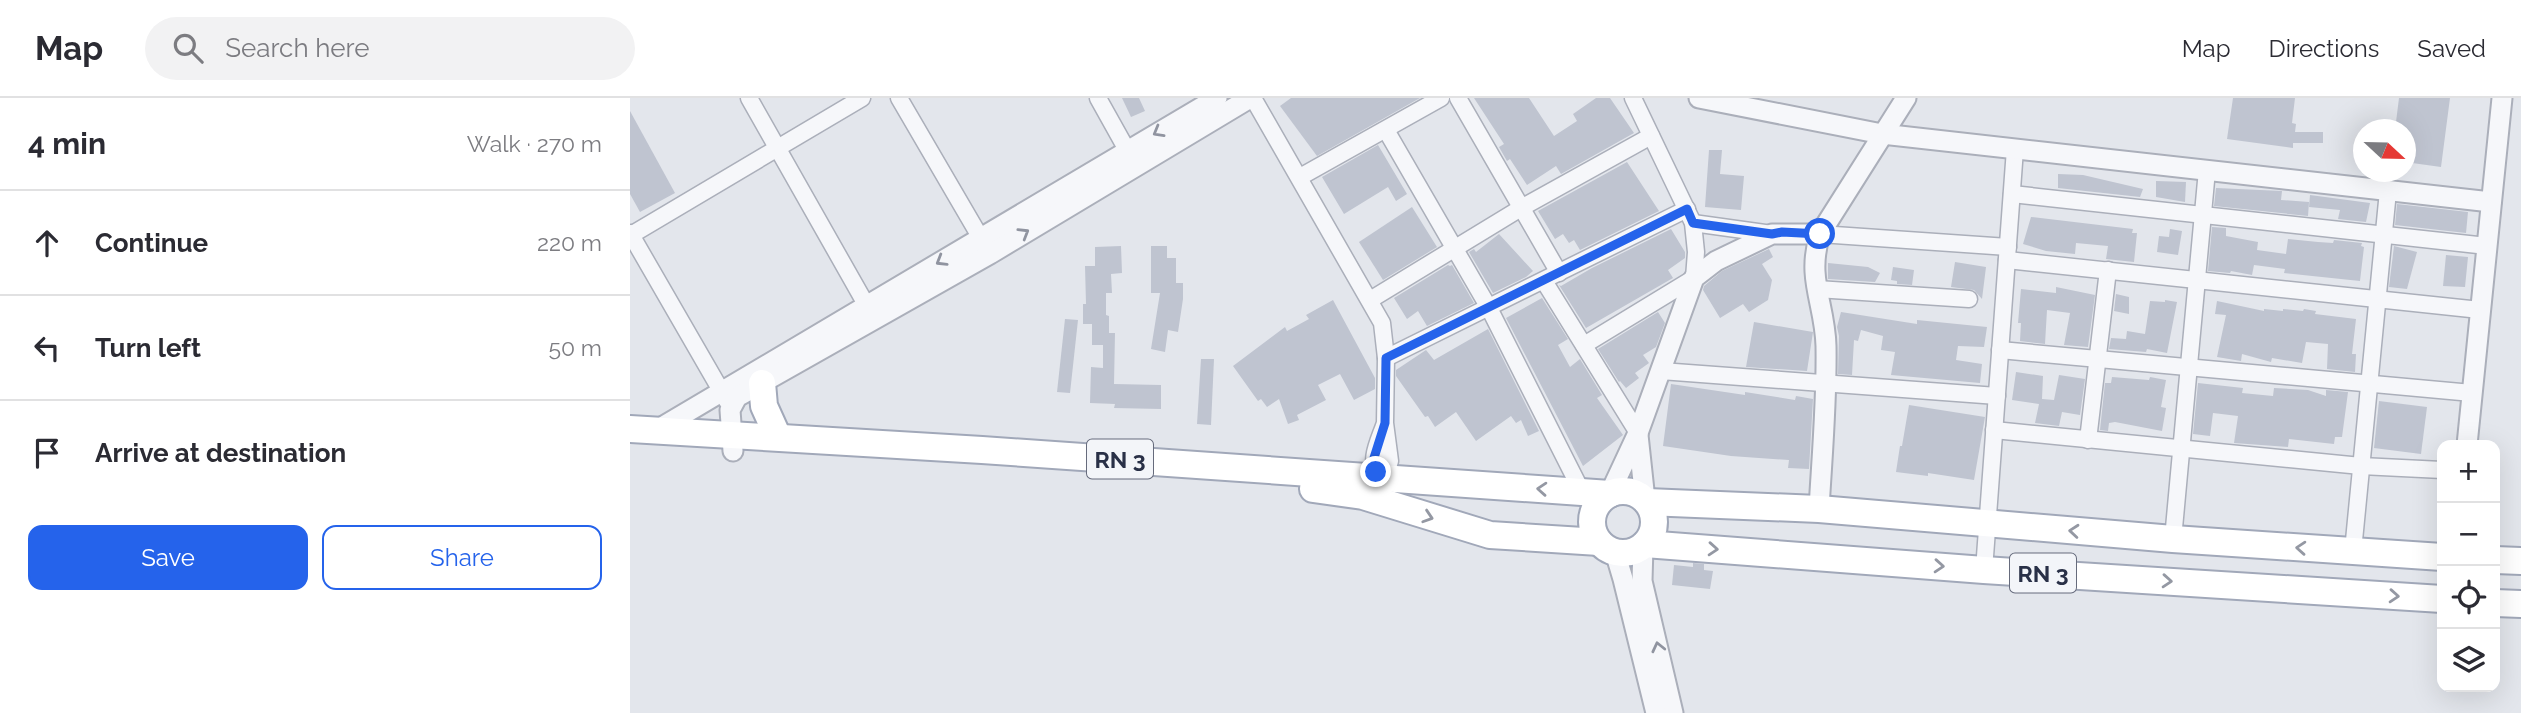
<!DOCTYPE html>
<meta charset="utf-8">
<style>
body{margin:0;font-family:Raleway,sans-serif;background:#f2f2f3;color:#2b2b33}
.controls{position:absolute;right:21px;bottom:21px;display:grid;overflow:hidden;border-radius:14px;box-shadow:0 7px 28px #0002}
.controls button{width:63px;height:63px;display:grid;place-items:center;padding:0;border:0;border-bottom:2px solid #e1e1e2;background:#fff;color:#2b2b33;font:35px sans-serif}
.compass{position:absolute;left:1723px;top:21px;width:63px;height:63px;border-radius:50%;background:#fff;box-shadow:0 7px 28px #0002;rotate:112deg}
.stop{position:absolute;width:21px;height:21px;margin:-16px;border:5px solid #2563eb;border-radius:50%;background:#fff}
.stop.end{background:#2563eb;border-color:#fff;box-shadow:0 2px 7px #0008}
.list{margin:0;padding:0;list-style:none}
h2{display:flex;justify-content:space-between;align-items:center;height:91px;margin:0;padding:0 28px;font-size:30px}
h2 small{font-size:23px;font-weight:400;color:#7c7c81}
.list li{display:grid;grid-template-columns:46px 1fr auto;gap:21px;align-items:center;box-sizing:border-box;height:105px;padding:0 28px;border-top:2px solid #e1e1e2}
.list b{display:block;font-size:26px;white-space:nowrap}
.list em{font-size:23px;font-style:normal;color:#7c7c81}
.actions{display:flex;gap:14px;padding:21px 28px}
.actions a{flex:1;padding:16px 0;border:2px solid #2563eb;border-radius:14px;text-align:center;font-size:24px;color:#2563eb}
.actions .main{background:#2563eb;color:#fff}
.icon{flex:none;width:38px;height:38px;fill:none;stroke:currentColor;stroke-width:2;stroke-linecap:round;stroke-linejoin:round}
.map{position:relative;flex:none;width:1891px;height:615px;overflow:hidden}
header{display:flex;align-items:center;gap:42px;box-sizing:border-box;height:98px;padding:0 35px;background:#fff;border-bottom:2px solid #e1e1e2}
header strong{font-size:33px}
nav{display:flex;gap:38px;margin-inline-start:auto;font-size:24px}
.search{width:490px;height:63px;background:#f2f2f3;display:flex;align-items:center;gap:18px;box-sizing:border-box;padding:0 24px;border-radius:38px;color:#7c7c81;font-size:26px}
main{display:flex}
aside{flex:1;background:#fff}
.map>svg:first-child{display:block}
.building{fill:#bfc4d0}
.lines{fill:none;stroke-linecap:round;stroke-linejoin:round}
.minor-casing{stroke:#abafba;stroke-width:19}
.tertiary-casing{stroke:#abafba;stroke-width:23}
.primary-casing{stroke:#a1a8b9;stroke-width:30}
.minor{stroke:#f6f7fa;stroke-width:16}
.tertiary{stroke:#f6f7fa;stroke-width:19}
.primary{stroke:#fff;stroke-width:26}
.oneway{stroke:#9094a0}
.oneway2{stroke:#9498a3}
.route{stroke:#2563eb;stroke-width:9}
.labels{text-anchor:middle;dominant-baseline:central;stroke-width:6;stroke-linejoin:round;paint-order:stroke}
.shield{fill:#f3f5f9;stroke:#666b7c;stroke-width:2}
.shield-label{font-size:23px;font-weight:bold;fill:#293047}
</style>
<header>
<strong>Map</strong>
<div class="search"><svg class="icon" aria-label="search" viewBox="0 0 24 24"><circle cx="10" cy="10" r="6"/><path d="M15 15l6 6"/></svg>Search here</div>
<nav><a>Map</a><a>Directions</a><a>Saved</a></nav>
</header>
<main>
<aside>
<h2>4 min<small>Walk · 270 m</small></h2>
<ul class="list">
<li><svg class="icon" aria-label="ahead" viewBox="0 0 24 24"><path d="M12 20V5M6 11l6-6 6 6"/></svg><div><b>Continue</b></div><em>220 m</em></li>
<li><svg class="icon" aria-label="left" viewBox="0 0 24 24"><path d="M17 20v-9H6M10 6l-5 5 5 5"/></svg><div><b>Turn left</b></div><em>50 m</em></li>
<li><svg class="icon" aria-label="arrive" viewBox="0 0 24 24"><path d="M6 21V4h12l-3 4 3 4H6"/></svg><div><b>Arrive at destination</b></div></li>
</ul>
<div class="actions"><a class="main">Save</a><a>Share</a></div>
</aside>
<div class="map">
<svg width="1891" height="615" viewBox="0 0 1891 615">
<rect width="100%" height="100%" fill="#e3e6ec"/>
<g class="building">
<path d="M492 0H509L515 13 501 19Z"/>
<path d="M661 0H790L687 58 650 8Z"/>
<path d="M844 0H899L924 38 947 23 943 16 966 0H980L1004 35 931 76 926 68 897 87 880 61 877 63 869 49 874 46Z"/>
<path d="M1603 0H1665L1662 25 1666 26 1665 34H1693V45H1663V50L1597 41Z"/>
<path d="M1769 0H1820L1811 69 1775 64V32H1765Z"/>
<path d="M0 13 45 95 10 114 0 96Z"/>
<path d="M748 47 777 96 766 103 758 89 714 116 692 79Z"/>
<path d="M1079 52H1092L1090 76 1114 78 1111 112 1075 109Z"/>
<path d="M997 64 1029 113 950 152 944 142 939 145 933 136 925 141 908 113Z"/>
<path d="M1428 76 1453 77 1513 91 1510 99 1428 90Z"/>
<path d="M1526 83 1556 84 1555 104 1526 99Z"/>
<path d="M1586 90 1652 93 1651 102 1679 104 1678 118 1584 108Z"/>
<path d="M1680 97 1740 105 1736 124 1708 121 1710 112 1679 109Z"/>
<path d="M1767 106 1838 114 1836 135 1765 127Z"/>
<path d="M782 109 807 149 753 182 729 144Z"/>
<path d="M1401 119 1503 131 1502 135H1507L1504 164 1476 161 1478 148 1446 145 1445 156 1416 153 1393 146Z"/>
<path d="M1582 129 1596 130V138L1628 144 1627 152 1656 156 1658 141 1688 144 1703 145 1704 142 1732 145 1731 148 1734 149 1730 183 1654 175 1655 171 1624 167 1622 177 1601 173 1600 175 1578 173Z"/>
<path d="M1041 131 1055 154V160L1038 172 1043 180 956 230 929 187 931 188 962 170Z"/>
<path d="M1540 131 1552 133 1548 157 1527 154 1529 138 1539 139Z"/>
<path d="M869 136 903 173 896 179 863 195 839 154 844 151 846 154Z"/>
<path d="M491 148 492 175 481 176 482 195H476V217L479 218V235H485L484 286 531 287V311L484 310 485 306 460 305 461 269 473 270V247H462V226H453V206H456L455 168H465V149Z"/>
<path d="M521 148H537V160H546V185H553V201L548 234 538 232 535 254 521 251 530 195H521Z"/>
<path d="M1764 148 1787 154 1777 191 1759 189Z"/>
<path d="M1139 151 1143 159 1132 166 1142 182 1138 202 1119 214 1113 206 1090 220 1073 192 1074 188 1092 173Z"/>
<path d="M1816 157 1838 159 1835 189 1813 188Z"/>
<path d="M1325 164 1356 169 1352 201 1344 192 1321 189Z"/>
<path d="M1198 165 1238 169 1250 175 1245 184 1198 181Z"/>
<path d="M818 167 820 168 822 167 844 205 797 228 788 213 777 221 764 200Z"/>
<path d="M1263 169 1284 172 1282 187 1267 186V183L1261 182Z"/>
<path d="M1426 189 1465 197 1458 249 1434 247 1440 215 1417 212 1415 246 1390 243 1391 225H1388L1391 191 1426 195Z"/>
<path d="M1486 196 1499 199V216L1484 213Z"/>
<path d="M912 200 938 241 928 247 940 269 950 261 972 297 967 300 993 337 953 368 876 220Z"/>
<path d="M703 202 745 280V291L724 302 710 276 688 287 696 302 667 317 669 322 658 326 649 301 637 309 631 301 628 303 603 268 655 229 657 233 679 221 676 217Z"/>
<path d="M1535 202 1547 204 1537 255 1517 251 1516 254 1479 251 1481 240 1496 241 1497 233 1515 236 1520 203 1535 204Z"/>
<path d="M1587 203 1634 213V211L1653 213V211L1673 213 1674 211 1686 213 1685 216 1726 221 1722 256H1726L1725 274 1697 271 1698 246 1676 244 1672 265 1642 260 1641 264 1612 256 1611 263 1587 259 1596 217 1585 216Z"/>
<path d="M1028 214 1035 225 1026 249 1013 257 1019 265 1005 275 1009 280 996 290 990 283 989 284 968 251Z"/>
<path d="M1211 214 1287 226V222L1357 229 1354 249 1328 248 1326 262 1352 266 1350 285 1261 277 1265 254 1251 252 1253 238 1231 232 1228 243 1224 242 1222 277 1208 276 1209 238 1207 229Z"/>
<path d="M435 221 448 222 440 295 427 294Z"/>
<path d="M1124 224 1183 234 1177 273 1116 269Z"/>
<path d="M858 231 909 333 898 338 891 322 886 325 881 318 846 343 826 314 805 329 798 318 795 319 766 278V272L796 252 804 262Z"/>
<path d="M571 261H584L581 327 567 326Z"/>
<path d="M1386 274 1413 278 1412 301 1424 302 1429 277 1455 281 1450 317 1432 314 1429 328 1405 325 1409 306 1382 302Z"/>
<path d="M1482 279 1519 282 1520 279 1536 282 1531 309 1536 310 1532 333 1485 324 1479 325 1478 333 1470 332 1475 285H1481Z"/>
<path d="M1568 285 1613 290 1612 295 1643 298 1644 290 1678 292 1696 298V292L1718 294 1712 339H1705L1704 346 1659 341 1658 349 1604 345 1608 318 1583 315 1580 338 1563 336Z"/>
<path d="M1041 286 1115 297V294L1165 302 1166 298 1183 301 1179 371 1158 370 1159 362 1101 358 1033 348Z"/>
<path d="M1749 303 1797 309 1791 356 1744 350Z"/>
<path d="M1279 307 1355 319 1344 382 1298 375V378L1266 374 1270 348H1272Z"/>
<path d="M1063 465 1074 466V472L1083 473 1080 491 1042 487 1044 467 1063 469Z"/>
</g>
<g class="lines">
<defs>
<g id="minor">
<path d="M119 0 242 217"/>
<path d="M269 0 356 149"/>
<path d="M468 0 497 52"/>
<path d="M623 0 752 225 756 260 755 325 760 363 758 369 750 379C737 363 749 343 755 325"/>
<path d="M828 0 929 175"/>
<path d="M756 32 859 210 952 394"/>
<path d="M670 79 811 0"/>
<path d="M1382 96 1857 148"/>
<path d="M1063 125 1142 136"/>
<path d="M0 135 97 303"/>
<path d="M1190 136 1378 149"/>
<path d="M1 137 232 0"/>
<path d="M1377 162 1850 212"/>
<path d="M914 183 1008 335"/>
<path d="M1187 191 1339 201"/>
<path d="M740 202 891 110 1021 38"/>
<path d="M954 247 1064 180 1066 154 1063 125 1003 0"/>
<path d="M1370 252 1842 295"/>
<path d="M756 260 1057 111"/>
<path d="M1031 273 1367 298"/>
<path d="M1364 332 1731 368 1812 372"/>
<path d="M1458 342 1478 172"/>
<path d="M1543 441 1577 72"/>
<path d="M1723 453 1758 93"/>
<path d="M1354 472 1385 51"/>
</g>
<g id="tertiary">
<path d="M1069 0 1252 36 1861 104"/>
<path d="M27 332 587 0"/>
<path d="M1008 337 1015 402"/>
<path d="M1837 347 1872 0"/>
<path d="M103 353 100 312 107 299 360 156 620 0"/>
<path d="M980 395 1008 335 1064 180 1086 163 1142 136H1190"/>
<path d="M1189 411C1192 357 1197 303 1196 248 1195 205 1176 181 1190 136L1276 0"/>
<path d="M1013 448 1012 483 1043 615"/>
<path d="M985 454 993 481 1026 615"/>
</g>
<g id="primary">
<path d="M132 285 134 308 148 339"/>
<path d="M0 331 352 352 980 396"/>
<path d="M683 391 733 398 860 437 969 444"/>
<circle cx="993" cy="424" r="31"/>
<path d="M1017 404 1189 411 1543 441 1812 459"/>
<path d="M1015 446 1354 472 1812 501"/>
<path d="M1865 462 1891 463"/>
<path d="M1865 505 1891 506"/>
</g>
</defs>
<use href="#minor" class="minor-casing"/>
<use href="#tertiary" class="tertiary-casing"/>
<use href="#primary" class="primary-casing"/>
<use href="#minor" class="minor"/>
<use href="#tertiary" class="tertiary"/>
<use href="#primary" class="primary"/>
</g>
<defs><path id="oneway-chevron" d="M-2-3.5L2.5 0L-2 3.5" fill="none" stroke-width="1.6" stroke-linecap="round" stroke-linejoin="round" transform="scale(1.75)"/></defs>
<g class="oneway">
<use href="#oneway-chevron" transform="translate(528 34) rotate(150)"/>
<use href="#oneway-chevron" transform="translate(394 135) rotate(-31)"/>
<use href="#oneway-chevron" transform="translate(311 163) rotate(149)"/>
<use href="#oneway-chevron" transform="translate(1028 549) rotate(-103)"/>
</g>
<g class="oneway2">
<use href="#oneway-chevron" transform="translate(912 391) rotate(-176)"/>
<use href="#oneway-chevron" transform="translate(798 419) rotate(18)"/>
<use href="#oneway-chevron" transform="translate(1444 433) rotate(-175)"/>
<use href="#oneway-chevron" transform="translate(1671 450) rotate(-176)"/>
<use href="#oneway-chevron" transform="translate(1083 451) rotate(4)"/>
<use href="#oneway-chevron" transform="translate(1309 468) rotate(4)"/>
<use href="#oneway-chevron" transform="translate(1537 483) rotate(4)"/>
<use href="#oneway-chevron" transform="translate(1764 498) rotate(4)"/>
</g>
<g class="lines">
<path class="route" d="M746 374 743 363 755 325 756 260 1057 111 1063 125 1142 136 1152 134 1190 136"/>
</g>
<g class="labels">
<g class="shield">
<rect x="457" y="341.5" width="66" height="39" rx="5"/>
<rect x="1380" y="455.5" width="66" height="39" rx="5"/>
</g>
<g class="shield-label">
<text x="490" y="361">RN 3</text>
<text x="1413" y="475">RN 3</text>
</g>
</g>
</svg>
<div class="controls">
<button>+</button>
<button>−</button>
<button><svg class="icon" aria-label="locate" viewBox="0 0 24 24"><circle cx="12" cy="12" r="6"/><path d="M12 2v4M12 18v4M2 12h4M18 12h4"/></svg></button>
<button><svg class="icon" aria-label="layers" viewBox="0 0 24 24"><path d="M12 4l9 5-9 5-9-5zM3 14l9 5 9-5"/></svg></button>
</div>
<svg class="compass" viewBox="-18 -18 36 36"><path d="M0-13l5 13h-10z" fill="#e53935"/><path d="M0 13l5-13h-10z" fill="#7c7c81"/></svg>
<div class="stop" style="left:1190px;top:136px"></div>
<div class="stop end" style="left:746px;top:374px"></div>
</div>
</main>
